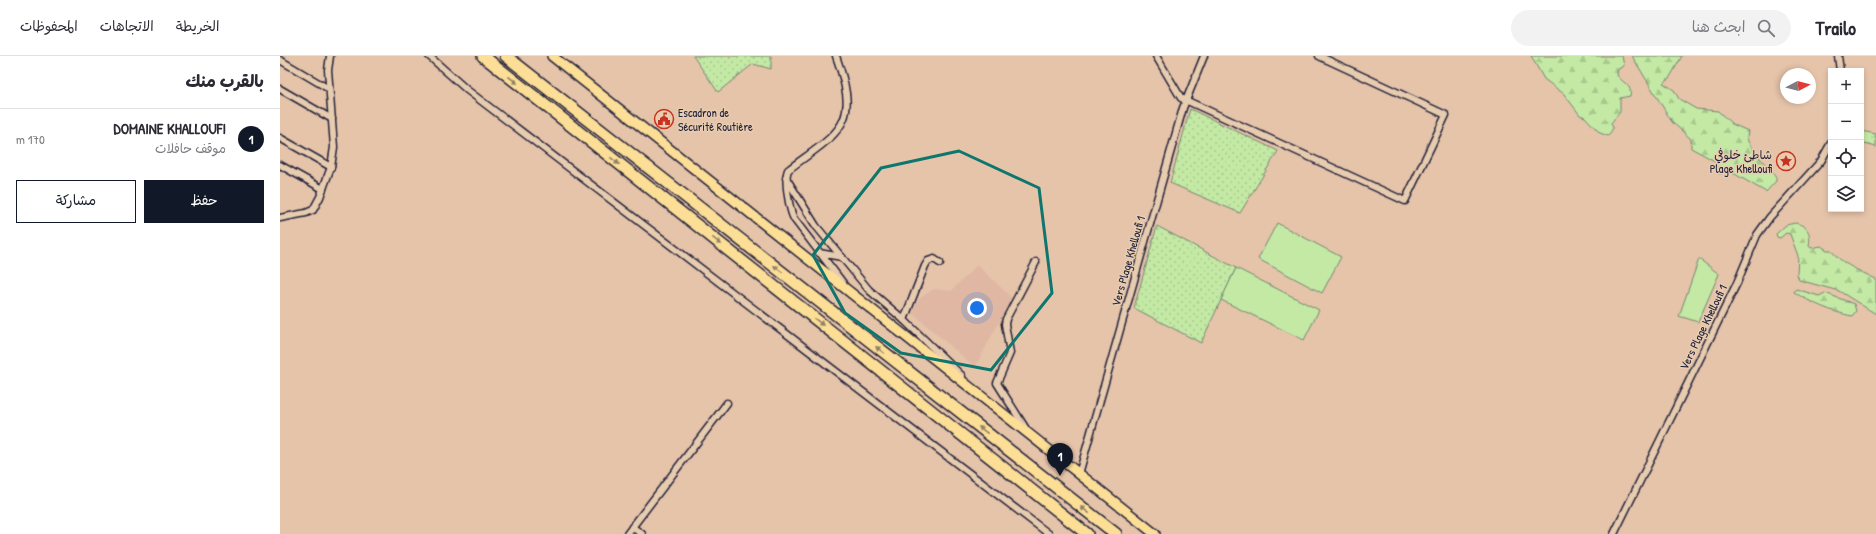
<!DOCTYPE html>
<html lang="ar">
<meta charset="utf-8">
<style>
body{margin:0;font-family:"Patrick Hand","Playpen Sans Arabic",sans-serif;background:#f2f2f3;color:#2b2b33;direction:rtl}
.controls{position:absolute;right:12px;top:12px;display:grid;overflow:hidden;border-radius:0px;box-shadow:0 2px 6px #0003}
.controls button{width:36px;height:36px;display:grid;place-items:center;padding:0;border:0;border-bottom:1px solid #e1e1e2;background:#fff;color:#2b2b33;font:20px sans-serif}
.compass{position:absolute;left:1500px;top:12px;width:36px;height:36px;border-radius:50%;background:#fff;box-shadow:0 2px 6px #0003;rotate:83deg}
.you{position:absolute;left:697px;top:252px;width:14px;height:14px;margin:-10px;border:3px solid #fff;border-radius:50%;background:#1a73e8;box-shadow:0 0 0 6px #1a73e833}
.badge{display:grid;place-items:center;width:26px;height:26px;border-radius:50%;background:#111827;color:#fff;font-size:13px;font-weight:700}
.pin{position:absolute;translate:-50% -33px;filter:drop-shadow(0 1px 2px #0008)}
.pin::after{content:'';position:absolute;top:21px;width:14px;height:12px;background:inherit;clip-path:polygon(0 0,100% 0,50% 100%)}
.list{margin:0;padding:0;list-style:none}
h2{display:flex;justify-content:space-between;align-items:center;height:52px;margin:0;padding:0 16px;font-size:17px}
h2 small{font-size:13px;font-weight:400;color:#7c7c81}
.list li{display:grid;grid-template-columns:26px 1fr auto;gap:12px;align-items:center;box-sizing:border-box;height:60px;padding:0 16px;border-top:1px solid #e1e1e2}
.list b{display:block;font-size:15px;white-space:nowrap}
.list p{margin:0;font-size:13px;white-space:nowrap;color:#7c7c81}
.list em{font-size:13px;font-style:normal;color:#7c7c81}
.actions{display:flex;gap:8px;padding:12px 16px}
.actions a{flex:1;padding:9px 0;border:1px solid #111827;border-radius:0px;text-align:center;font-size:14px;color:#111827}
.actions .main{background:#111827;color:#fff}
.icon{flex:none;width:22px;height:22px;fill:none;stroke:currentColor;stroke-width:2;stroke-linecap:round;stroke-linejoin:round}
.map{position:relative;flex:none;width:1596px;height:478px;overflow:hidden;direction:ltr}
header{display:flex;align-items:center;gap:24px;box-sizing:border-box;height:56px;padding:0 20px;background:#fff;border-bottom:1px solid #e1e1e2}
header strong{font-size:19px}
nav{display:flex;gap:22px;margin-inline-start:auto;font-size:14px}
.search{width:280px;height:36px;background:#f2f2f3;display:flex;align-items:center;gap:10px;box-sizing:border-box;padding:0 14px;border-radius:22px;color:#7c7c81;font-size:15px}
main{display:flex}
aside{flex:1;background:#fff}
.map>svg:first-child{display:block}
.built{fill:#dfb7a3}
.grass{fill:url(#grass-dots);stroke:#728670}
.forest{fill:url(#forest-firs);stroke:#728670}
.wetland{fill:url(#wetland-marsh);stroke:#728670}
.garden{fill:#c3e9a4;stroke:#728670}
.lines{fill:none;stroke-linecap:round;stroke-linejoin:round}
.minor-casing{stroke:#22223b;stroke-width:9}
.primary-casing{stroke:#22223b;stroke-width:12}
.motorway-casing{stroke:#22223b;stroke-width:14}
.minor{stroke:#e8ccaf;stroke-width:6}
.primary{stroke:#fcde96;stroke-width:9}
.motorway{stroke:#fcde96;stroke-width:11}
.oneway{fill:#8f8068}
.marked{fill:none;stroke:#0f766e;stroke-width:3;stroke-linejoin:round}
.labels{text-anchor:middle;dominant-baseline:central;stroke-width:3;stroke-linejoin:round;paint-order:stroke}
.poi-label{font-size:12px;fill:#22223b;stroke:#e8ccaf;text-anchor:start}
.street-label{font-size:12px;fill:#22223b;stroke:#e8ccaf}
</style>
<header>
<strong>Trailo</strong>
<div class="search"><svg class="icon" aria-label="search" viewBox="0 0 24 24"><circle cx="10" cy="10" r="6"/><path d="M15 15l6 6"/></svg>ابحث هنا</div>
<nav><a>الخريطة</a><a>الاتجاهات</a><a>المحفوظات</a></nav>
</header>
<main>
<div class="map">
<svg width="1596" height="478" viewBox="0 0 1596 478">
<defs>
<pattern id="grass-dots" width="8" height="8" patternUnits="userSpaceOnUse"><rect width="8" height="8" fill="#c3e9a4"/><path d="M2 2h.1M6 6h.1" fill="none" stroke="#a7c88e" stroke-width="1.8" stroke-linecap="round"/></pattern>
<pattern id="forest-firs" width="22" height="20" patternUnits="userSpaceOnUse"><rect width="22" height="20" fill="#c3e9a4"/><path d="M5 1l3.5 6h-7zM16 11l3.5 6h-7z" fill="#a7c88e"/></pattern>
<pattern id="wetland-marsh" width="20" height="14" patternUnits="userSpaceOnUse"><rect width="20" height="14" fill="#c3e9a4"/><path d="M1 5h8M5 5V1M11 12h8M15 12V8" fill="none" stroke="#a7c88e"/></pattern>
</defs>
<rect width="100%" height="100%" fill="#e6c4aa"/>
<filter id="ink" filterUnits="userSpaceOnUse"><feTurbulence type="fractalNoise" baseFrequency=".025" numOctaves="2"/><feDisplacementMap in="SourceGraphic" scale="8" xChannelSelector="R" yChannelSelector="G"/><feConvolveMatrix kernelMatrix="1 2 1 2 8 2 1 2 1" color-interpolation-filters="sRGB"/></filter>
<g filter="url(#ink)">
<path class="built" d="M697 209 732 242 695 311 632 257 640 242 654 233 671 235Z"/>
<g class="grass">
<path d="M413 0H491V13L473 8 438 36Z"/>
<path d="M910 53 998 95 960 157 890 127Z"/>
<path d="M877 170 956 212 921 287 854 252Z"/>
</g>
<g class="forest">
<path d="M1251 0H1342L1344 10 1338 13 1337 19C1342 27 1353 29 1350 40L1340 42V56L1331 67 1333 72 1328 80 1320 77 1305 61 1300 59 1284 38 1264 23Z"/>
<path d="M1352 0H1402L1390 21 1383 27 1394 34 1399 43 1416 53 1438 55 1452 68 1468 75C1468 77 1467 79 1467 81 1466 89 1491 113 1496 122V125L1486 136 1453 117 1447 116 1439 118 1435 105 1411 92V83L1392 66Z"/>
<path d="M1515 167C1529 170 1531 178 1529 190L1531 192 1541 190 1547 194H1551C1561 208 1580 215 1596 223V258L1559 235 1519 224 1517 218 1518 200 1510 178 1506 177 1500 182 1497 181 1496 178 1506 169Z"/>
<path d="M1516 233 1539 240 1545 237 1574 248 1576 255 1572 260C1552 256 1531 247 1514 236Z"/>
</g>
<path class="wetland" d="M1581 75 1596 78V91L1581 87Z"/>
<g class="garden">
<path d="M997 167 1061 201 1042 237 978 203Z"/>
<path d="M1419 203 1439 218 1418 266 1399 260Z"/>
<path d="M956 212 1039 254 1024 284 941 244Z"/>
</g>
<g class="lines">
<defs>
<g id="minor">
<path d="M149 0 187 34 769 478"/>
<path d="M556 0C581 70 561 74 508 114 504 123 509 153 514 163L563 227"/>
<path d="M876 0 901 42 1125 145 1166 59 1039 0"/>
<path d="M1558 0 1560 15"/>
<path d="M0 4 49 33"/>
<path d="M0 33 52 63"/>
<path d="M0 82 51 111"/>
<path d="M0 109 43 133"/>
<path d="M506 122 536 170 589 234 624 264 682 320"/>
<path d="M0 162 26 157 33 154 40 141 51 111 54 91 48 14 50 0"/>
<path d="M539 197 562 201"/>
<path d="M624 264 645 210 648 205 654 203 660 207"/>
<path d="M746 373 717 327 730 297 725 268 726 263 756 206"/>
<path d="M799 418 903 52 924 0"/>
<path d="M352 471 362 478"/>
<path d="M347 478 447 347"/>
<path d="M1334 478 1457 227 1477 179 1490 161 1541 105 1551 87"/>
</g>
<path id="primary" d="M272 0 875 478"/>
<g id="motorway">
<path d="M203 0 807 478"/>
<path d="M226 0 836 478"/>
</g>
</defs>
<use href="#minor" class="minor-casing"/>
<use href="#primary" class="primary-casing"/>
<use href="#motorway" class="motorway-casing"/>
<use href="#minor" class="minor"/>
<use href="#primary" class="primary"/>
<use href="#motorway" class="motorway"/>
</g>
<defs><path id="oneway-solid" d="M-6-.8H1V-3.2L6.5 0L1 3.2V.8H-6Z"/></defs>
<g class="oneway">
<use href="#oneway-solid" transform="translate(233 24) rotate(38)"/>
<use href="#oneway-solid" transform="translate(335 105) rotate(38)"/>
<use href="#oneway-solid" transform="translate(437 185) rotate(38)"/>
<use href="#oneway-solid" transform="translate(498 213) rotate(-142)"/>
<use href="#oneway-solid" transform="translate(539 266) rotate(38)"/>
<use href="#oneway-solid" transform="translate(600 294) rotate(-142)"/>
<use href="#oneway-solid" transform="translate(703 374) rotate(-142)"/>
<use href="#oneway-solid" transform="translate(805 454) rotate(-142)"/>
</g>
</g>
<path class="marked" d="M679 95 759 132 772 237 711 314 621 297 565 257 533 199 601 112Z"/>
<defs>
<symbol id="civic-ring" viewBox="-11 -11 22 22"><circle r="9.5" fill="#e8ccaf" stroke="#c8321e" stroke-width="1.5"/><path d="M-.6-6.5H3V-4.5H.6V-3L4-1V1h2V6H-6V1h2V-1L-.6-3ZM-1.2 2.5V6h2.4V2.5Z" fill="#c8321e"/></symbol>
<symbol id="sight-ring" viewBox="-11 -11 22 22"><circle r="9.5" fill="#e8ccaf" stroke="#c8321e" stroke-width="1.5"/><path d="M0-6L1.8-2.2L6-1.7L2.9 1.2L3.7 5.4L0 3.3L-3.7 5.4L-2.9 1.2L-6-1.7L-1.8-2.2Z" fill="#c8321e"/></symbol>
</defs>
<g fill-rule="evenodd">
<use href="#civic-ring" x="373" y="52" width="22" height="22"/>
<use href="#sight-ring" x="1495" y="94" width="22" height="22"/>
</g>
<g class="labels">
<g class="poi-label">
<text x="398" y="56">Escadron de<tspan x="398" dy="14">Sécurité Routière</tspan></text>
<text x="1492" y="98" text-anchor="end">شاطئ خلوفي<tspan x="1492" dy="14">Plage Khelloufi</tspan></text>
</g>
<g class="street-label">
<text transform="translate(848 205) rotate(-74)">Vers Plage Khelloufi 1</text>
<text transform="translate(1423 271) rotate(-64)">Vers Plage Khelloufi 1</text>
</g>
</g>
</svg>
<div class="controls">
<button>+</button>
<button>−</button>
<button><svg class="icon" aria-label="locate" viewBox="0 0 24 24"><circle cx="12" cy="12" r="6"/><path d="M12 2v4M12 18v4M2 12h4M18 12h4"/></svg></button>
<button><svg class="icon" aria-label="layers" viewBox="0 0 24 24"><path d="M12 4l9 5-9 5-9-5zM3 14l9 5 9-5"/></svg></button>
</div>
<svg class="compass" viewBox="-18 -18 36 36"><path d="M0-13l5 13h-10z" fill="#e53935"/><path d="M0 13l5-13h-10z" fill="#7c7c81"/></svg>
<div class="you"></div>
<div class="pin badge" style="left:780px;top:420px">1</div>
</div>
<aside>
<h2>بالقرب منك<small></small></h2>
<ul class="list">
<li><span class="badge">1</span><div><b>DOMAINE KHALLOUFI</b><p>موقف حافلات</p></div><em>170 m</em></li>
</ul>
<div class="actions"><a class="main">حفظ</a><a>مشاركة</a></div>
</aside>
</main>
